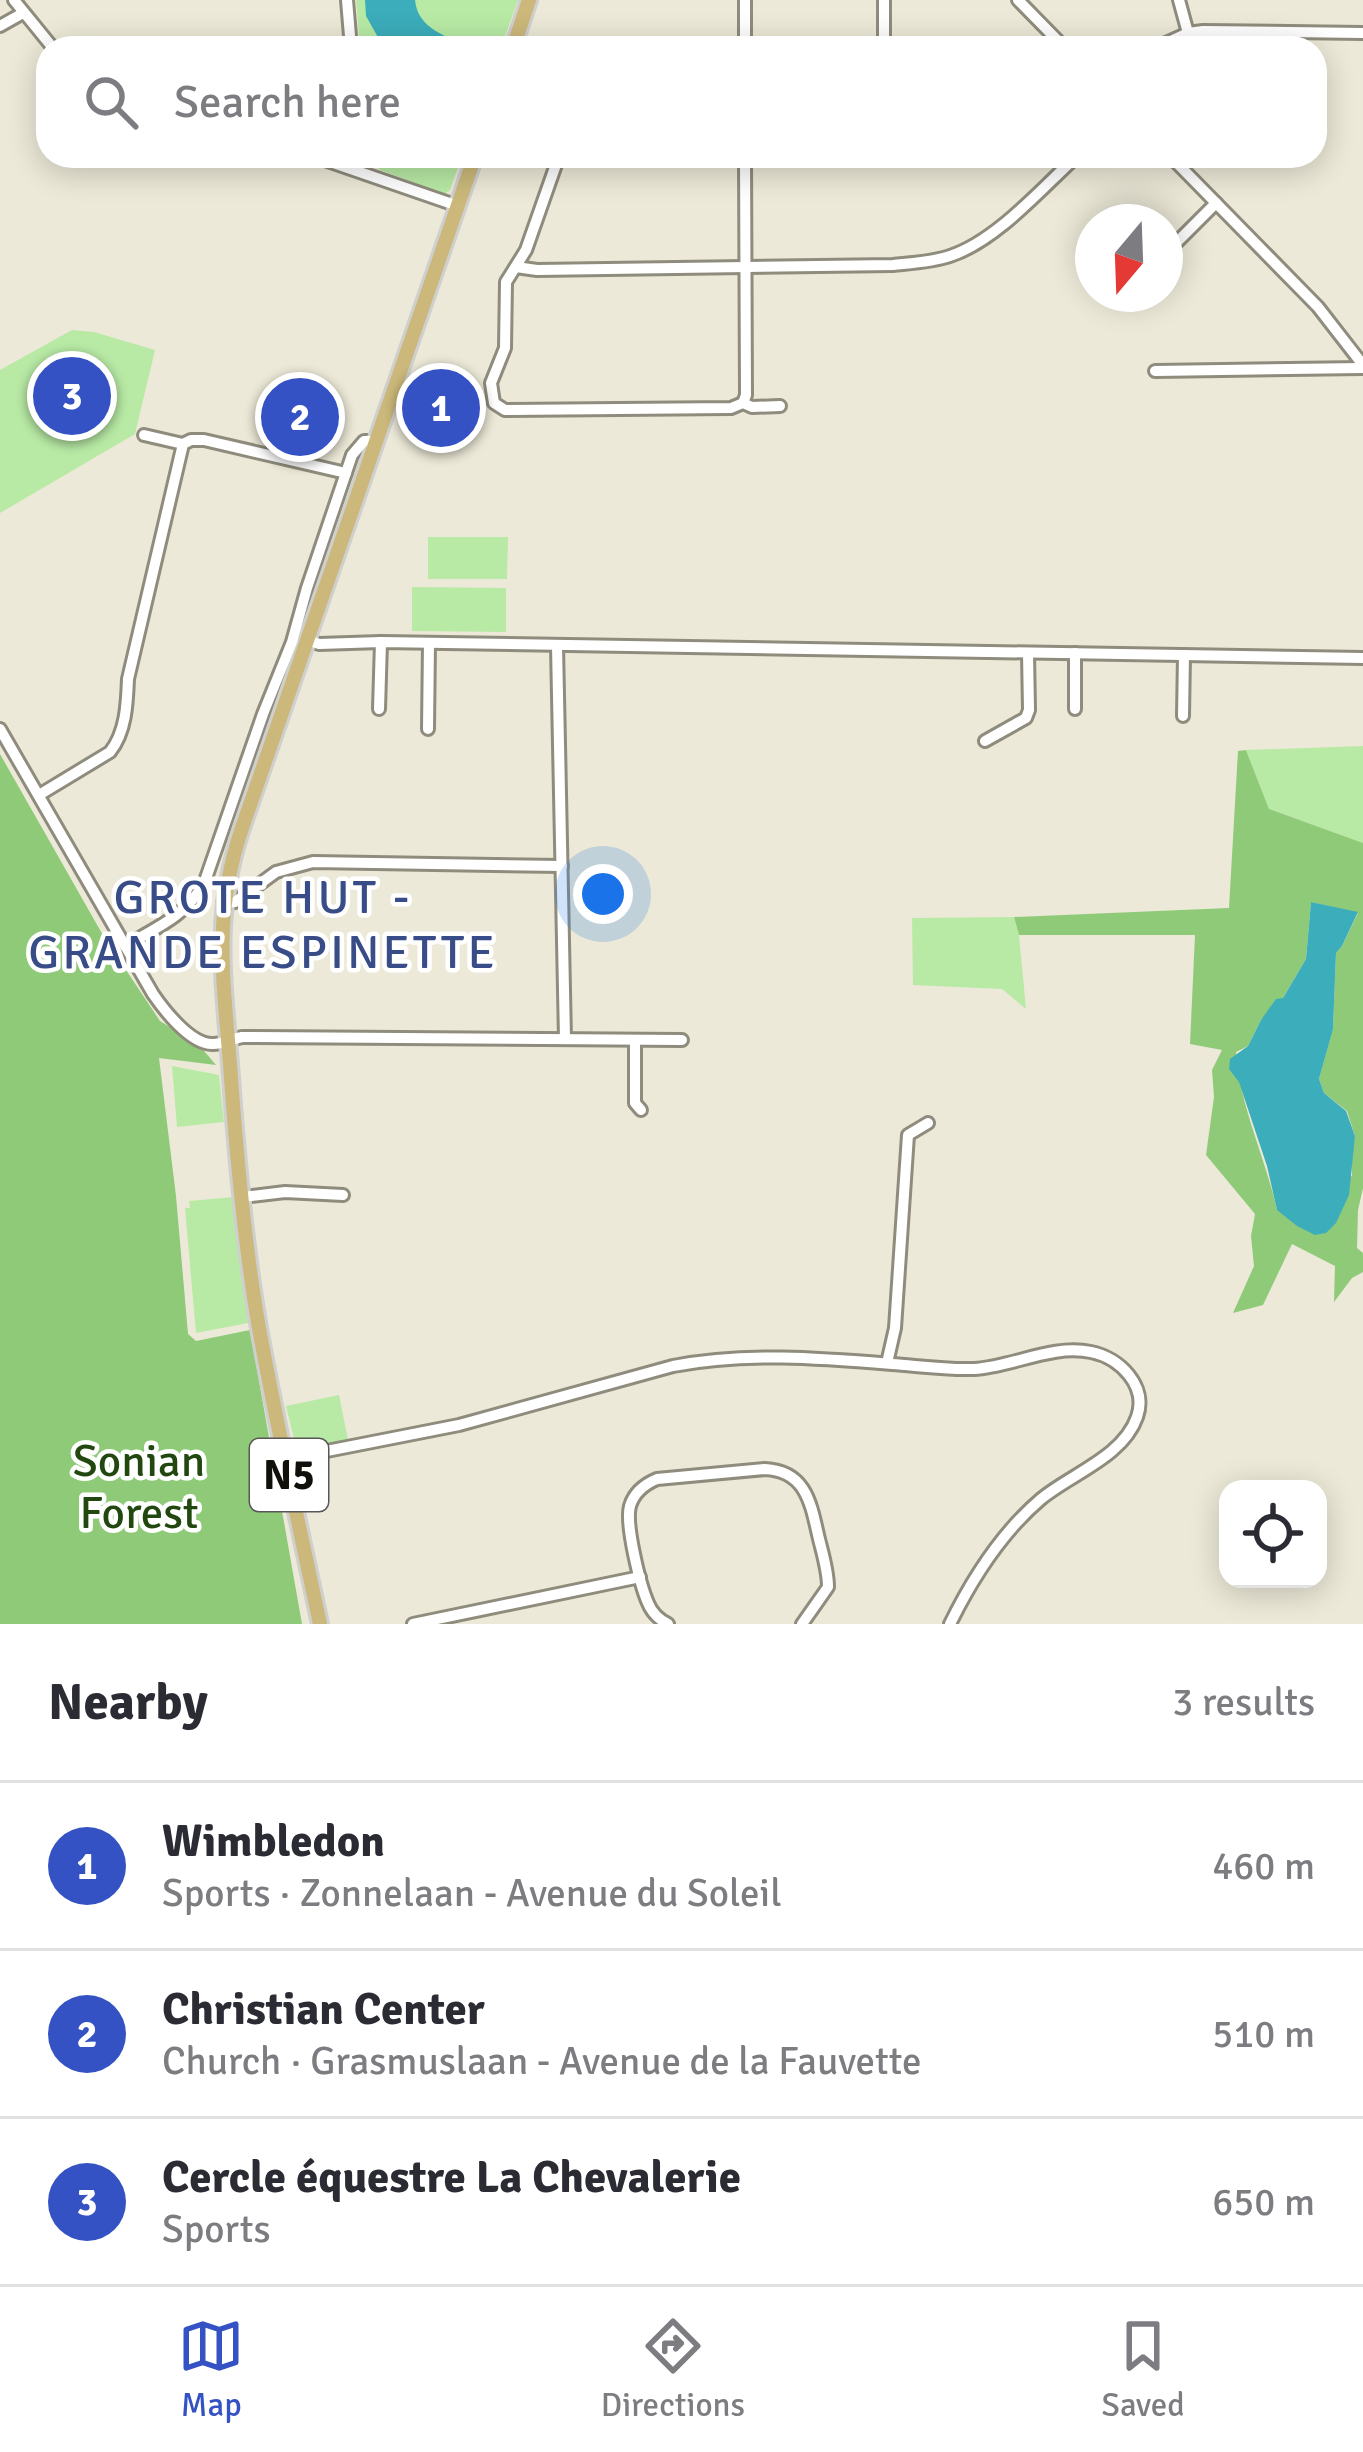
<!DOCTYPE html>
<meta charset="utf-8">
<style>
body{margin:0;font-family:Signika,sans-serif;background:#f2f2f3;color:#2b2b33}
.controls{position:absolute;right:36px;bottom:36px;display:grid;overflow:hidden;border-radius:24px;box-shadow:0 6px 30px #0003}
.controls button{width:108px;height:108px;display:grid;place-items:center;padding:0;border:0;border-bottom:3px solid #e1e1e2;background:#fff;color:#2b2b33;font:60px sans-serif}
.compass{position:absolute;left:1075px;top:204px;width:108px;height:108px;border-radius:50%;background:#fff;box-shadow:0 6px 30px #0003;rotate:199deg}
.you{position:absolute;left:603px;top:894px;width:42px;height:42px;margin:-30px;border:9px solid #fff;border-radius:50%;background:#1a73e8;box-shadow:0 0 0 18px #1a73e833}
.badge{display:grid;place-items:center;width:78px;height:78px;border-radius:50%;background:#3452c3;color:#fff;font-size:39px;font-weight:700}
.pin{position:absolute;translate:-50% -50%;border:6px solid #fff;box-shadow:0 3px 12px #0006}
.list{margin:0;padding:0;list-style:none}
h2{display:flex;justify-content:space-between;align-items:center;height:156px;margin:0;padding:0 48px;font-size:51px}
h2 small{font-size:39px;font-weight:400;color:#7c7c81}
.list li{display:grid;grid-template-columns:78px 1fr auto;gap:36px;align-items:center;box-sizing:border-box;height:168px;padding:0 48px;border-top:3px solid #e1e1e2}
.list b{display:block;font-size:45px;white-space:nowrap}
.list p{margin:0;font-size:39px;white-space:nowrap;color:#7c7c81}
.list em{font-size:39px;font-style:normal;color:#7c7c81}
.icon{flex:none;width:66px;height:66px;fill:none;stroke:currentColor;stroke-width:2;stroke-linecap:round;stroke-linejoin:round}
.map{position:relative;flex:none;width:1363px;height:1624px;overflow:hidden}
.search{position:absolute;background:#fff;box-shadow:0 6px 30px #0003;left:36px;right:36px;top:36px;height:132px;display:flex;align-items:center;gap:30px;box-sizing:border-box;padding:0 42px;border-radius:36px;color:#7c7c81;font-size:45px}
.sheet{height:660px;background:#fff}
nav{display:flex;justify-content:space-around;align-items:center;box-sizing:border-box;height:168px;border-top:3px solid #e1e1e2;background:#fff;font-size:33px;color:#7c7c81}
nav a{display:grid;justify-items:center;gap:6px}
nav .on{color:#3452c3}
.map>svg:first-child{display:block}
.green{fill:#b8eaa5}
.forest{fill:#8fca79;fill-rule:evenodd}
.water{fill:#3cadbb}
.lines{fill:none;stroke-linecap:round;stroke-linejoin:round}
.minor-casing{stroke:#8f8c7d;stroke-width:16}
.major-casing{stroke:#cfcfce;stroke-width:20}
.minor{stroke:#fff;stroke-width:10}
.major{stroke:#cbb87a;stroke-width:14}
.labels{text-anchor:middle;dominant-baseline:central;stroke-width:9;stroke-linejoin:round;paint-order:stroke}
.shield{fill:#fff;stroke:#585754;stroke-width:3}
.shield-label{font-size:42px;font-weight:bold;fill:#100f0a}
.park-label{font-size:45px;fill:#224810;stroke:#fff}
.neighbourhood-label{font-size:48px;letter-spacing:3px;fill:#384c87;stroke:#fff}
</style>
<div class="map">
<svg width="1363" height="1624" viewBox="0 0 1363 1624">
<rect width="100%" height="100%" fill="#ece9d8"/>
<g class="green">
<path d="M356 0H518L501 48H360Z"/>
<path d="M368 156H462L450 190 445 194 380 170Z"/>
<path d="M72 330 94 332 155 350 135 434 0 513V370Z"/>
<path d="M428 537H508L507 579H428Z"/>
<path d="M412 587 506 588V632L412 631Z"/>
<path d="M1363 746V843L1269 809 1246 750Z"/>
<path d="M1014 917 1019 935 1026 1009 1002 989 913 985 912 918Z"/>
<path d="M172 1066 219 1075 224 1122 177 1127Z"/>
<path d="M234 1197 248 1323 196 1333 185 1208H190L189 1201Z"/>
<path d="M339 1395 348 1440 304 1447 295 1443 286 1406Z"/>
</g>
<g class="forest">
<path d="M1246 750 1269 809 1363 843V1188L1358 1210 1357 1248 1363 1253V1272L1352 1278 1334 1302 1335 1266 1292 1244 1263 1305 1233 1313 1254 1266 1251 1236 1255 1214 1206 1155 1214 1097 1212 1070 1222 1050 1190 1044 1195 935H1019L1014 917 1229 908 1238 751ZM1311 902 1358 913 1342 946 1336 953 1333 1028 1319 1079 1324 1093 1347 1111 1355 1136 1351 1155 1352 1176 1277 1210C1265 1156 1240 1107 1236 1052L1248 1046 1261 1020 1283 998 1306 959Z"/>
<path d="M0 754 104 937 160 1021 199 1045 216 1065 159 1058 176 1196 188 1334 196 1341 250 1330 302 1624H0Z"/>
</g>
<g class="water">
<path d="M365 0H415C418 30 447 35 469 48H384L366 16Z"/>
<path d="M1311 902 1358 912 1342 946 1336 953 1333 1029 1319 1079 1324 1093 1346 1111 1355 1136 1349 1195 1336 1223 1326 1233 1315 1235 1297 1226 1277 1210 1267 1166 1239 1082 1229 1069 1230 1059 1248 1046 1261 1020 1276 999 1283 998 1306 959Z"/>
</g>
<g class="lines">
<defs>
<g id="minor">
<path d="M14 0 53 48"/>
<path d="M347 0 351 48"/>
<path d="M1018 0 1065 48"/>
<path d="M1179 0 1188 33"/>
<path d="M0 26 23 13"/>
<path d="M745 48V0"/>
<path d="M884 48V0"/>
<path d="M1155 48 1188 33 1203 31 1363 33"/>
<path d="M313 156 458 206"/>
<path d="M559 156 526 250 506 282 505 348 491 383 494 403 505 410 731 408 743 403 752 407 780 406"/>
<path d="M1170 156 1318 307 1363 365"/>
<path d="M1165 254 1216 203"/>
<path d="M516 267 537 270 893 265C912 263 932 262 950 256 996 241 1041 189 1077 156"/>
<path d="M1155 371 1363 368"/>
<path d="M743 403 746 395 745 156"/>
<path d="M144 435 183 444"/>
<path d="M307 640 319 644 381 642 1363 658"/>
<path d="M557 646 565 1039"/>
<path d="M379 709 381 642"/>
<path d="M1075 709V653"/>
<path d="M1183 716 1184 655"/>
<path d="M0 729 153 994C164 1010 191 1045 213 1044 222 1044 233 1039 242 1037L682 1040"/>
<path d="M428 729 429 643"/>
<path d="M985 741 1026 718 1029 710 1028 653"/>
<path d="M39 795 110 752C126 732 127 704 128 679L183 444 191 440H204L346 473"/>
<path d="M223 903 235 902 276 872 313 862 562 866"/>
<path d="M125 946C156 928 188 915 205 881L263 714 292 642 307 588 352 455 364 441H376"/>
<path d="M635 1040V1103L641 1110"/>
<path d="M243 1197 285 1192 343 1195"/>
<path d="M887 1363 895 1328 908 1135 928 1123"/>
<path d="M286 1459 459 1425 673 1366C745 1352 819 1358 892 1364 919 1366 946 1370 974 1369 1012 1367 1052 1344 1091 1352 1120 1358 1148 1386 1137 1417 1123 1457 1071 1474 1041 1499 1001 1533 973 1577 950 1624"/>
<path d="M413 1624 640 1577"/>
<path d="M668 1624C658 1619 652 1613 648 1603 640 1585 625 1524 630 1506 634 1493 645 1484 657 1479L765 1469C807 1471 811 1505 819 1539 823 1555 828 1571 828 1587L802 1624"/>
</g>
<g id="major">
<path d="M513 48 529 0"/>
<path d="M320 1624C299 1525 277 1427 259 1328 244 1243 236 1150 230 1064 223 976 213 914 242 828L475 156"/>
</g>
</defs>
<use href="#minor" class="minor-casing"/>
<use href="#major" class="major-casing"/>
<use href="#minor" class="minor"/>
<use href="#major" class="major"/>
</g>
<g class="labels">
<rect class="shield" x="250" y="1439" width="78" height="72" rx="9"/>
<g class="shield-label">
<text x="289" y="1475">N5</text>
</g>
<g class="park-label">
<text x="139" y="1461">Sonian<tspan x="139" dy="52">Forest</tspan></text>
</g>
<g class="neighbourhood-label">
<text x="263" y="897">GROTE HUT -<tspan x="263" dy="55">GRANDE ESPINETTE</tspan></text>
</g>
</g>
</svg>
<div class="controls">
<button><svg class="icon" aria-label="locate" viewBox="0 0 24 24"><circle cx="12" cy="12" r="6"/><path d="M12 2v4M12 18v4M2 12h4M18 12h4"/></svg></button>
</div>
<svg class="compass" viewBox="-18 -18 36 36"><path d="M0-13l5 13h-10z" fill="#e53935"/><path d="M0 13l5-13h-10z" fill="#7c7c81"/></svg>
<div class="you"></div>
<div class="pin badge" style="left:441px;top:408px">1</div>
<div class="pin badge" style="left:300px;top:417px">2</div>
<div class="pin badge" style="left:72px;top:396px">3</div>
<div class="search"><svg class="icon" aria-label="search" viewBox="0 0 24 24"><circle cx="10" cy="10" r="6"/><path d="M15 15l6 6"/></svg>Search here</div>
</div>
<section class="sheet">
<h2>Nearby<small>3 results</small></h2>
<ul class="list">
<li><span class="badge">1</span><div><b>Wimbledon</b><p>Sports · Zonnelaan - Avenue du Soleil</p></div><em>460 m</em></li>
<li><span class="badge">2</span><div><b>Christian Center</b><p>Church · Grasmuslaan - Avenue de la Fauvette</p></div><em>510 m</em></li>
<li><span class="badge">3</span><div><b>Cercle équestre La Chevalerie</b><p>Sports</p></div><em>650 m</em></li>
</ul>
</section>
<nav>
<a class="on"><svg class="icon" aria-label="map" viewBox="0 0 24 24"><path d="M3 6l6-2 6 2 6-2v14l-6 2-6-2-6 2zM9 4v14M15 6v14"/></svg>Map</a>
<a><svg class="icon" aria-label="directions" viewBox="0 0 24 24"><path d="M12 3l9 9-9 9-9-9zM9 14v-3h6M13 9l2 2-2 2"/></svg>Directions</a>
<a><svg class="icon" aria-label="saved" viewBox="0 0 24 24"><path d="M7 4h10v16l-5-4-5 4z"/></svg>Saved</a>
</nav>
